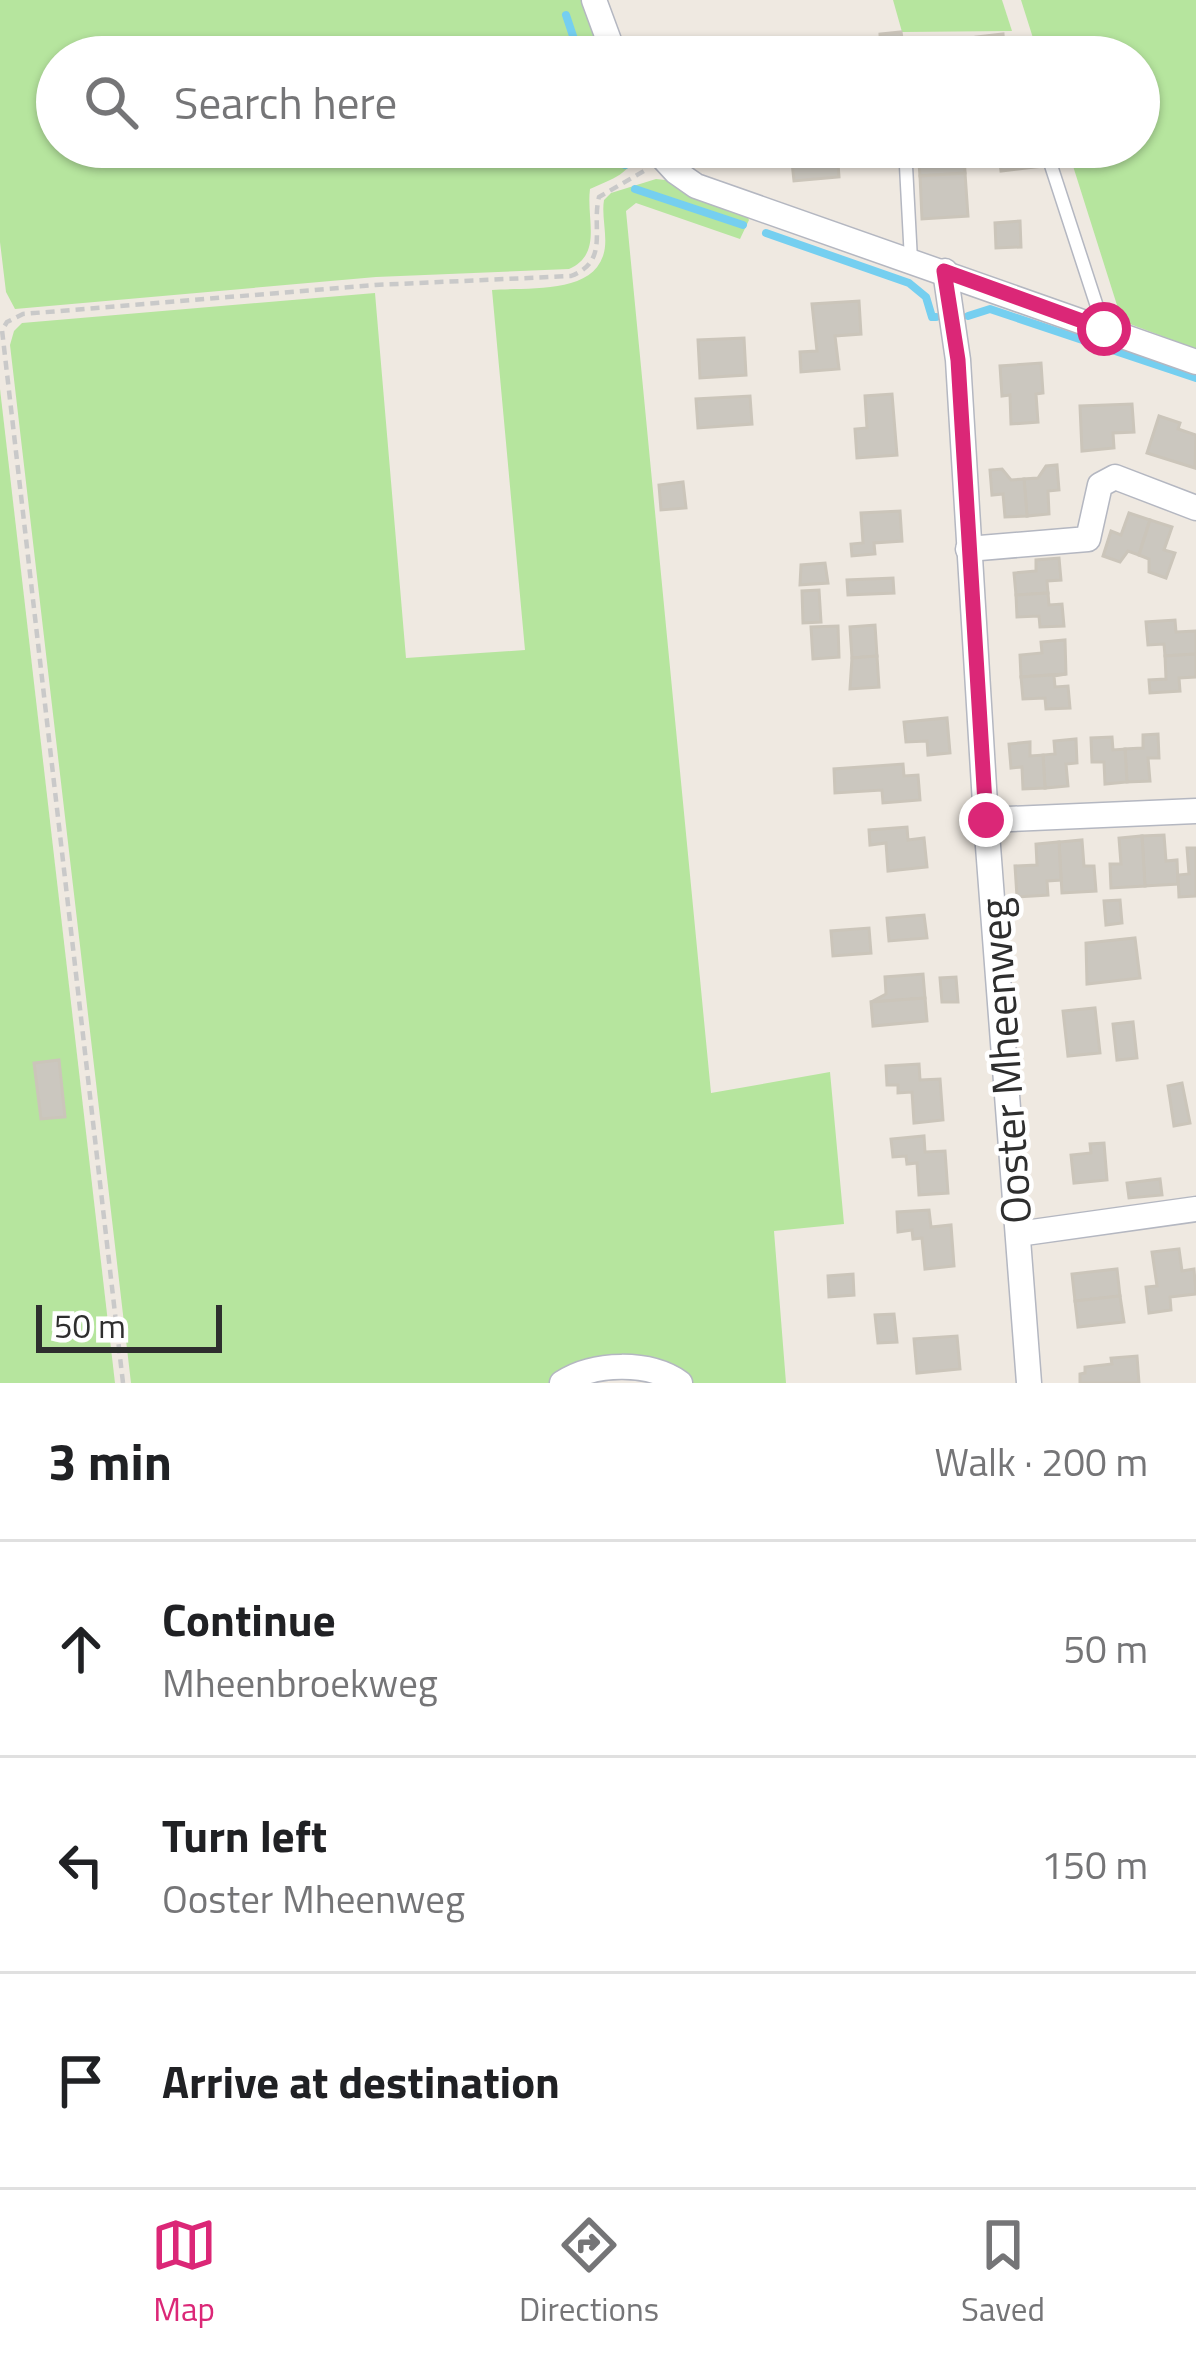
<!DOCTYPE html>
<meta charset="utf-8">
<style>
body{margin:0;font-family:"Titillium Web",sans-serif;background:#f6f6f6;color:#202124}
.scale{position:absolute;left:36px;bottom:30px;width:186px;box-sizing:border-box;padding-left:12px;border:6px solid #2e2e2e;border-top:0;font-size:33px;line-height:42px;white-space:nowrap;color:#2e2e2e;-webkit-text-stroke:9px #fff;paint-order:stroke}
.stop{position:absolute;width:36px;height:36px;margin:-27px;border:9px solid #db2777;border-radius:50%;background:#fff}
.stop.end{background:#db2777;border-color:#fff;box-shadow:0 3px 12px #0008}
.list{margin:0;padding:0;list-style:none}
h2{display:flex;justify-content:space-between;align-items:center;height:156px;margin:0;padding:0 48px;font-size:51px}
h2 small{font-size:39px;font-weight:400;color:#757577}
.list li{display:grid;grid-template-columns:78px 1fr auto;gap:36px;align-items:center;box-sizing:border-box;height:216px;padding:0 48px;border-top:3px solid #e0e0e0}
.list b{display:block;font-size:45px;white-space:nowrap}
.list p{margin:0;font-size:39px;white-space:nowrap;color:#757577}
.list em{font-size:39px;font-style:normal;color:#757577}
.icon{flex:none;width:66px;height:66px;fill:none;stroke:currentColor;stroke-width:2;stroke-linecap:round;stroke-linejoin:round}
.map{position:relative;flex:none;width:1196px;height:1383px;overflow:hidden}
.search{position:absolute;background:#fff;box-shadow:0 3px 9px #0004;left:36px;right:36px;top:36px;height:132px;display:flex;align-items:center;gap:30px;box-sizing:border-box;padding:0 42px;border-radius:66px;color:#757577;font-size:45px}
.sheet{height:804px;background:#fff}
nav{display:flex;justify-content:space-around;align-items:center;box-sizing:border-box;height:168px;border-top:3px solid #e0e0e0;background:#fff;font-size:33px;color:#757577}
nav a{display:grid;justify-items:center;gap:6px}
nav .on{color:#db2777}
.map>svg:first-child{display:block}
.green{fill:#b6e59e}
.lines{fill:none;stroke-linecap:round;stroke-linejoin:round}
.stream{stroke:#75cff0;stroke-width:8}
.building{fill:#cbc7bf;stroke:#cbc5ba;stroke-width:3}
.lane-casing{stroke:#b4b7c1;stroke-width:15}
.street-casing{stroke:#b4b7c1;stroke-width:27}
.path{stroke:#c9c9c9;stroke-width:4.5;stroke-dasharray:9 6;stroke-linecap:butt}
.lane{stroke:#fff;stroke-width:12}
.street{stroke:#fff;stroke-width:24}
.route{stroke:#db2777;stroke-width:15}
.labels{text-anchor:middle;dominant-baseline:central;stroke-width:9;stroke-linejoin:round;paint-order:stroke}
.street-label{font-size:42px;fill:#2e2e2e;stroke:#fff}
</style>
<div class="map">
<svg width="1196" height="1383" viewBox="0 0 1196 1383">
<rect width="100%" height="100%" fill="#efe9e1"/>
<g class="green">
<path d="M0 0H582L603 57H57V147H636C634 174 611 179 590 189 586 219 603 254 569 269L376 277 15 309 6 292 0 242Z"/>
<path d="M893 0H1002L1012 31 902 32Z"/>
<path d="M1021 0H1196V349L1122 321 1067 147H1139V57H1039Z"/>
<path d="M656 179 674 181 744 209 749 220 740 239 636 203 626 211 711 1093 830 1072 844 1224 774 1231 786 1383H690L673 1371 554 1383H131L10 345 14 331 22 323 375 293 406 658 525 650 492 290C525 287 590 295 603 256 609 239 601 218 604 200L611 193Z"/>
<path d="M0 389 115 1383H0Z"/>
</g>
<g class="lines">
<g class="stream">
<path d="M566 15 580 57"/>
<path d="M625 165 627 147"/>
<path d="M635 189 743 225"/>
<path d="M766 233 909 283 926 297 932 317H936"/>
<path d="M968 316 990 309 1196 378"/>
</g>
</g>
<g class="building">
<path d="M901 32 905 57H881L880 34Z"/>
<path d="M1003 34 1005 57H978L976 37Z"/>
<path d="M964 147 965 173 920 176 918 150Z"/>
<path d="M837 149 839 177 794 181 791 153Z"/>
<path d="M1043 151 1044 166 1001 171 999 154Z"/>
<path d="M965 173 968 216 922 219 920 176Z"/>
<path d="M1020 221 1021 247 996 248 995 223Z"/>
<path d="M859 301 861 334 835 336 839 369 801 372 800 352 817 351 812 304Z"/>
<path d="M744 338 746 375 700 378 698 340Z"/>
<path d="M1041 363 1043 393 1036 394 1038 422 1011 424 1010 395 1002 396 1000 366Z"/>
<path d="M892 394 897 455 857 458 855 429 867 428 865 396Z"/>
<path d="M750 396 752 424 698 428 696 399Z"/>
<path d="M1132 404 1134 432 1113 433 1114 448 1082 451 1080 406Z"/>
<path d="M1159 416 1180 423 1178 429 1196 435 1195 468 1147 453Z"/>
<path d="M1057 465 1059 490 1048 491 1049 514 1027 516 1024 479 1038 478 1046 466Z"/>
<path d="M1002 469 1011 480 1024 479 1027 516 1005 517 1003 494 992 495 990 470Z"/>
<path d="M683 482 686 508 661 510 659 485Z"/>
<path d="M900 511 902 541 874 543 875 554 852 556 851 544 863 543 861 513Z"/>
<path d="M1129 513 1150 520 1139 555 1128 551 1120 562 1103 556 1111 531 1121 535Z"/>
<path d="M1150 520 1172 527 1164 550 1175 553 1166 578 1149 572V559L1139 555Z"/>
<path d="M1059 558 1061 580 1047 581 1048 593 1016 595 1014 573 1036 571V560Z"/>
<path d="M825 563 828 583 800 585 801 565Z"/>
<path d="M893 578 894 593 848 595 847 580Z"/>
<path d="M819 590 821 622 803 623 802 591Z"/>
<path d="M1048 593 1049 605 1062 604 1064 626 1040 627 1039 616 1017 617 1016 595Z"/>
<path d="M1175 620 1176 632 1196 631V654L1165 656 1164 644 1148 645 1146 622Z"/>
<path d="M875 625 877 656 852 658 850 627Z"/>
<path d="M838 626 839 657 813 659 811 627Z"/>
<path d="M1065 640 1066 674 1021 677 1020 655 1042 653 1041 642Z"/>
<path d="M1196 654V677L1179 678 1180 691 1150 693 1149 680 1166 679 1165 656Z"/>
<path d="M877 656 879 687 850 689 852 658Z"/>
<path d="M1066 674 1054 676 1055 687 1068 686 1070 708 1046 709 1045 698 1023 699 1021 677Z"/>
<path d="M947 718 950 753 928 755 927 741 906 742 904 722Z"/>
<path d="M1158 734 1159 758H1148L1150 781 1127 782 1125 749 1143 748V735Z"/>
<path d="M1112 737 1113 750 1125 749 1127 782 1105 784 1104 762H1092L1091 738Z"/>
<path d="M1076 739 1077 763 1066 764 1068 786 1045 788 1043 755 1055 754 1054 741Z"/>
<path d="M1030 742V756L1043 755 1045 788 1023 789 1022 767 1011 768 1009 744Z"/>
<path d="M903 764 904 776 918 775 920 800 883 803 882 790 835 793 834 769Z"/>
<path d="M907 827 908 840 924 838 927 867 888 871 886 843 870 845 869 830Z"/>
<path d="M1164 835 1166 861 1177 860 1178 884 1145 886 1142 836Z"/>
<path d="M1142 836 1145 886 1111 888 1110 864H1121L1119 838Z"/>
<path d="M1082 840 1084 866H1094L1096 891 1062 893 1059 842Z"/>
<path d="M1059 842 1061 880 1047 881 1048 895 1017 897 1015 866 1037 865 1036 844Z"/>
<path d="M1187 848H1196V896L1179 897 1178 875 1189 874Z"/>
<path d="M1120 900 1122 923 1106 925 1104 901Z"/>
<path d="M924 915 927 938 889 941 887 918Z"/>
<path d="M869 928 871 953 833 956 831 931Z"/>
<path d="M1135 938 1140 978 1087 984 1086 943Z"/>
<path d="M923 974 925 998 871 1002 886 994 885 977Z"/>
<path d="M956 977 958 1002H942L940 978Z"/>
<path d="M925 998 927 1021 873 1026 871 1002Z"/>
<path d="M1095 1008 1100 1053 1068 1056 1063 1011Z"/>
<path d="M1133 1022 1137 1058 1117 1060 1113 1024Z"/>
<path d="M59 1060 65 1117 41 1119 34 1063Z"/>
<path d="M919 1064 920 1080 940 1079 943 1120 914 1123 912 1092 898 1093V1085H887L886 1066Z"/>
<path d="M1182 1083 1190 1123 1174 1126 1168 1086Z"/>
<path d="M924 1136 925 1152 945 1151 948 1193 919 1195 917 1163 907 1164 906 1156 893 1157 891 1139Z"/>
<path d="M1104 1143 1107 1180 1074 1183 1071 1155 1091 1153 1090 1144Z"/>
<path d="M1160 1179 1162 1195 1129 1198 1127 1183Z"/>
<path d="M929 1210 931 1227 951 1225 954 1266 925 1269 922 1238 913 1239 912 1230 898 1232 897 1212Z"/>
<path d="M1179 1249 1182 1271 1194 1269 1196 1294 1170 1297 1171 1310 1149 1313 1146 1287 1157 1286 1152 1252Z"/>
<path d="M1117 1269 1120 1296 1075 1301 1072 1274Z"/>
<path d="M853 1274 854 1295 829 1297 828 1276Z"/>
<path d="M1120 1296 1124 1322 1078 1327 1075 1301Z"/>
<path d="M894 1314 897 1342 878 1343 875 1315Z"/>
<path d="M957 1336 960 1369 917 1373 914 1339Z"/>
<path d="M1137 1356 1139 1383H1080V1374L1085 1373V1367L1112 1364 1111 1358Z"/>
</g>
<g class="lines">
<defs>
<g id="lane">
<path d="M905 147 911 260"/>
<path d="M1045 147 1104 328"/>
</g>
<g id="street">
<path d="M594 0 615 57"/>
<path d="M653 147 676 172 696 186 1196 362"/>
<path d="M945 271 958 360 986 820 1029 1383"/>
<path d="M968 549 1088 539 1100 485 1115 477 1196 508"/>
<path d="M986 820 1196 811"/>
<path d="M1018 1234 1196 1209"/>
<path d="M562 1383C594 1362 649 1361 680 1383"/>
</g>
</defs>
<use href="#lane" class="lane-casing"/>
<use href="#street" class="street-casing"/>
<path class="path" d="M123 1383 2 330 7 322 23 314 375 285 571 276C610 261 591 228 599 197L644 171"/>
<use href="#lane" class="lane"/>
<use href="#street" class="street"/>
</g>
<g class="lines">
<path class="route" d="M986 820 958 360 944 271 1104 329"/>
</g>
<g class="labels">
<g class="street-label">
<text transform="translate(1004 1061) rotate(-94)">Ooster Mheenweg</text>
</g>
</g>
</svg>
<div class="scale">50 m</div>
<div class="stop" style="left:1104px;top:329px"></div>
<div class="stop end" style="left:986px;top:820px"></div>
<div class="search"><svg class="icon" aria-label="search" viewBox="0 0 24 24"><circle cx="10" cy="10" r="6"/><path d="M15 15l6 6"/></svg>Search here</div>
</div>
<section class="sheet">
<h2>3 min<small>Walk · 200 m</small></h2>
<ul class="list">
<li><svg class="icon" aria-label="ahead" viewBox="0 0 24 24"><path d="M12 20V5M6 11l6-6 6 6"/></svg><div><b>Continue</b><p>Mheenbroekweg</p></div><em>50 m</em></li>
<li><svg class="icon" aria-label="left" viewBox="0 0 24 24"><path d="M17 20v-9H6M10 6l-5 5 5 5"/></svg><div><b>Turn left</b><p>Ooster Mheenweg</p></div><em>150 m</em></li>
<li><svg class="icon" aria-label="arrive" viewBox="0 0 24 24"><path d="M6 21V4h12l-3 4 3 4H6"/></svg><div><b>Arrive at destination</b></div></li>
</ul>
</section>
<nav>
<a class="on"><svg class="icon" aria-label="map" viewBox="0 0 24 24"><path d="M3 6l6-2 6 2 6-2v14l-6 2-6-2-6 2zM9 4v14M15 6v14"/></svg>Map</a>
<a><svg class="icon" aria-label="directions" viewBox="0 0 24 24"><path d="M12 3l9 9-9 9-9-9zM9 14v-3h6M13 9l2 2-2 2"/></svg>Directions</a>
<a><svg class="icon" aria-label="saved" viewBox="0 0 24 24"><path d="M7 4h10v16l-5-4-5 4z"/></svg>Saved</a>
</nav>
